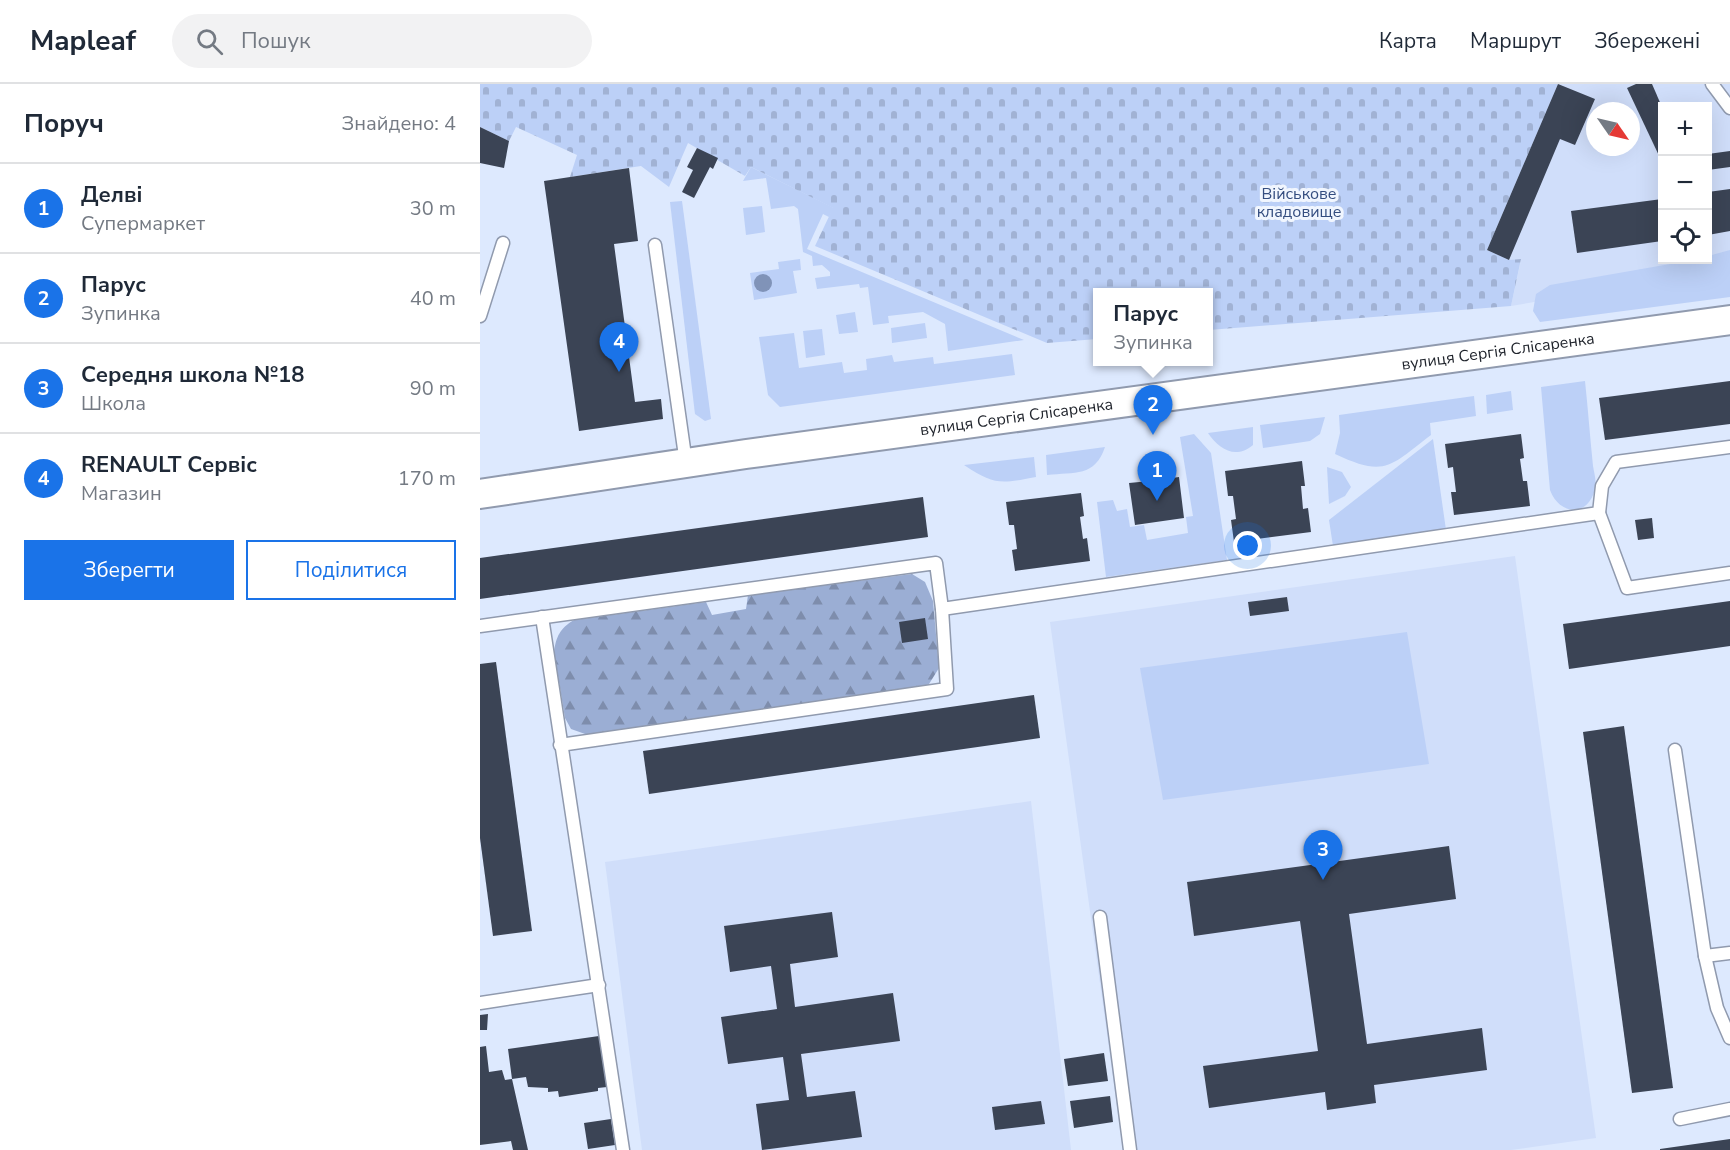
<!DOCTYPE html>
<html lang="uk">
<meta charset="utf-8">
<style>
body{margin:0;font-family:"Nunito Sans",sans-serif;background:#f2f2f3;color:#1f2937}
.controls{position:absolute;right:18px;top:18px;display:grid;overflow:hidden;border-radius:0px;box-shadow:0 6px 24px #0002}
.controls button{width:54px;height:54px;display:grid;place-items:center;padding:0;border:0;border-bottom:2px solid #e0e1e3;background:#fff;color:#1f2937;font:30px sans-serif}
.compass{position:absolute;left:1106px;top:18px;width:54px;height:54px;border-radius:50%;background:#fff;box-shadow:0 6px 24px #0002;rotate:124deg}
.you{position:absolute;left:768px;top:462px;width:21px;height:21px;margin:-15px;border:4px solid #fff;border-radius:50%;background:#1a73e8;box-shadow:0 0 0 9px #1a73e833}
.badge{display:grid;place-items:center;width:39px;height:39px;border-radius:50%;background:#1a73e8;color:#fff;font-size:20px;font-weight:700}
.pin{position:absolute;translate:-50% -50px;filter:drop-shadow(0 2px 3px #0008)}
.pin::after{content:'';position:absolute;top:32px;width:21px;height:18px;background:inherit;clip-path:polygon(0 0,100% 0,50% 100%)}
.popup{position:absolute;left:613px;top:204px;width:120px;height:78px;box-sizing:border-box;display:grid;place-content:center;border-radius:0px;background:#fff;filter:drop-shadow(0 2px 4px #0005);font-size:20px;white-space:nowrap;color:#747a83}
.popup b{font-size:22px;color:#1f2937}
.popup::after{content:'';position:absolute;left:50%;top:100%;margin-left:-12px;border:12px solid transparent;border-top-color:#fff}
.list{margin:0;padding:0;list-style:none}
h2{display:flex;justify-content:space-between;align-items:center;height:78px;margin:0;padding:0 24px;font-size:26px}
h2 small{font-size:20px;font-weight:400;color:#747a83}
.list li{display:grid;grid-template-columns:39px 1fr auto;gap:18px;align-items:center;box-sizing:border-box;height:90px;padding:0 24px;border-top:2px solid #e0e1e3}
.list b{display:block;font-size:22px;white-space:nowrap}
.list p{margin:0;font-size:20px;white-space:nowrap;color:#747a83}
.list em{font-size:20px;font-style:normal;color:#747a83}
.actions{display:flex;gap:12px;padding:18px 24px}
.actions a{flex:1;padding:14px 0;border:2px solid #1a73e8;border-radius:0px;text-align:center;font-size:21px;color:#1a73e8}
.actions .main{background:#1a73e8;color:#fff}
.icon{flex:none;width:33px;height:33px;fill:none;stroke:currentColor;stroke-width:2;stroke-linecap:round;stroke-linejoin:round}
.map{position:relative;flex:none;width:1250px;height:1066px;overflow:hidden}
header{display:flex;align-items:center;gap:36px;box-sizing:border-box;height:84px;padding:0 30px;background:#fff;border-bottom:2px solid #e0e1e3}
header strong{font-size:28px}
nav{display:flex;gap:33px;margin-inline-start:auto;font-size:21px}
.search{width:420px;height:54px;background:#f2f2f3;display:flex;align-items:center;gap:15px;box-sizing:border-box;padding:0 21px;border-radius:33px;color:#747a83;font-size:22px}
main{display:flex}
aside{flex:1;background:#fff}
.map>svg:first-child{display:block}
.built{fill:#d0defa;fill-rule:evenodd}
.grass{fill:#bcd0f7}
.forest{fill:url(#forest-firs)}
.cemetery{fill:url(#cemetery-stones)}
.building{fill:#3b4455}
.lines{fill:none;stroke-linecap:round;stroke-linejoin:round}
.service-casing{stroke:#909aae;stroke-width:15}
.tertiary-casing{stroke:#909aae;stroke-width:32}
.service{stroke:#fff;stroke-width:12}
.tertiary{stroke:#fff;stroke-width:28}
.tree{fill:#8093b8}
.labels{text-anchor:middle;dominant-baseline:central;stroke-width:6;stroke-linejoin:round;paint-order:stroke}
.park-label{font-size:16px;fill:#344d7f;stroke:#f1f6fe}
.street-label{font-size:16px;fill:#21252d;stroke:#f1f6fe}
</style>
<header>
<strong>Mapleaf</strong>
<div class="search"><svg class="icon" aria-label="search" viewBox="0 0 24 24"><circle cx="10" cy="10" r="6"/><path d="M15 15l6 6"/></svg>Пошук</div>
<nav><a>Карта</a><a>Маршрут</a><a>Збережені</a></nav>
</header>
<main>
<aside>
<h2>Поруч<small>Знайдено: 4</small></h2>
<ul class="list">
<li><span class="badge">1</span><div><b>Делві</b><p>Супермаркет</p></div><em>30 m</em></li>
<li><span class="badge">2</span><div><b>Парус</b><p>Зупинка</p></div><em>40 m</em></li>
<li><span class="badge">3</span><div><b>Середня школа №18</b><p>Школа</p></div><em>90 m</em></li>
<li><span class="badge">4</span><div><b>RENAULT Сервіс</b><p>Магазин</p></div><em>170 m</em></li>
</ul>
<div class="actions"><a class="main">Зберегти</a><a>Поділитися</a></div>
</aside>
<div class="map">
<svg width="1250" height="1066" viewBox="0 0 1250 1066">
<defs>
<pattern id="forest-firs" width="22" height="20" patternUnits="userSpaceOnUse" patternTransform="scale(1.5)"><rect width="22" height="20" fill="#9baed4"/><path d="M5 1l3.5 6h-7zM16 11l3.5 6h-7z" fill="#7e8dac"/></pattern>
<pattern id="cemetery-stones" width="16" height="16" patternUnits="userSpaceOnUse" patternTransform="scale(1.5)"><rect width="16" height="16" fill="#bcd0f7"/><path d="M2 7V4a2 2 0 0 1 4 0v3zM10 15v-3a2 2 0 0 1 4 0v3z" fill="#a1b2d4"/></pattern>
</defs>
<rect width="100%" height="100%" fill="#dde9fe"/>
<g class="built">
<path d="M1078 0H1250V184L1031 222 1041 176H1029L1007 166ZM1182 22H1228V176H1182ZM1115 27H1151V63H1115Z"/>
<path d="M1035 472 1116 1054 1031 1066H643L570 538Z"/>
<path d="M551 717 591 1066H162L125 778Z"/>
</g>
<g class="grass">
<path d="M271 83 354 124 349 133 343 130 327 165 544 256 468 267 465 240 443 228 408 232 409 239 393 241 388 203 380 204 379 200 337 205 335 194 350 192V188L342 181 333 182 332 172 323 168 318 125 314 122 291 125 286 94 263 97Z"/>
<path d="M202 117 231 335 225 337 215 330 190 118Z"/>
<path d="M282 122 285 148 266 151 263 124Z"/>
<path d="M1250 166V213L1060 238 1053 227 1056 210 1070 201 1213 176H1228V172Z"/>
<path d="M320 175 321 186 313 187 317 209 274 216 270 189 299 185 298 178Z"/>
<path d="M375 228 378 248 359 250 356 231Z"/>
<path d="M445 239 447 254 412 259 411 244Z"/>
<path d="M342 245 345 271 326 274 323 247Z"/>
<path d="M314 249 319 284 362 278 364 289 387 286 386 275 412 271 414 278 453 273 454 280 532 270 535 291 300 323 288 311 279 253Z"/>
<path d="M1105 297C1108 325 1110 353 1113 382 1114 388 1117 399 1115 405 1108 434 1079 431 1070 406L1061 303Z"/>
<path d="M1031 307 1033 326 1007 330 1006 311Z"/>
<path d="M994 312 996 332 950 339 951 351C910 382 906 394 855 370L860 349 859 331Z"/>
<path d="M845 333 840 350 830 357 783 364 780 341Z"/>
<path d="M773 343V361C755 376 739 365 728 349Z"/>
<path d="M714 350 731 369 747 476 626 493 617 418 633 416 637 427 647 425 650 443 664 441 667 456 708 449 706 433 713 432 700 353Z"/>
<path d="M953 355 966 446 853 462 849 436Z"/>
<path d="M625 363C615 393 595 388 567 391L566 371Z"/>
<path d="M554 373 556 393C520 400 514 401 484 381Z"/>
<path d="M847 383 862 388 871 403 865 412 849 420Z"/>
<path d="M927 548 949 680 683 716 660 584Z"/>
</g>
<path class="forest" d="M432 490 445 498 453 517 459 584 449 600 443 603 108 651 91 645 85 634 74 568C76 553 80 544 94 536L226 518 232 531 266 525 268 511Z"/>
<path class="cemetery" d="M0 0H1078L1007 166 1029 176 1041 175 1031 222 729 246 728 208H618L617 255 567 259 335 162 353 124 271 83 265 92 208 59 189 103 161 82 90 93 97 71 36 43 29 57 0 43Z"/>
<g class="building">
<path d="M1078 0 1115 15 1095 61 1080 55 1029 176 1007 166Z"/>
<path d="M1156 0H1172L1182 23V78L1147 4Z"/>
<path d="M0 43 29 57 24 84 0 79Z"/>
<path d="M217 64 238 74 233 85 230 83 214 114 202 108 213 86 207 83Z"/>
<path d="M1250 67V83L1228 86V70Z"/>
<path d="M149 84 158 157 134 160 155 318 181 315 183 335 99 347 64 97Z"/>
<path d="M1250 105V147L1228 151V108Z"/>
<path d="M1182 115V157L1097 169 1091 127Z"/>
<path d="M1250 297V340L1125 356 1119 314Z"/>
<path d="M1041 350 1044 374 1040 375 1043 397H1047L1050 422 974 431 971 408H976L973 383 968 384 965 360Z"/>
<path d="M822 377 825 402H821L823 425 828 424 831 448 754 458 751 436 756 435 753 412H748L745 387Z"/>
<path d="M679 392V396L699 393 704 434 655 441 649 399 670 397V393Z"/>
<path d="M601 409 604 432 600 433 603 455 607 454 610 477 535 487 532 466 537 465 534 441H529L526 418Z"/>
<path d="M443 413 448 453 0 515V474Z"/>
<path d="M1172 434 1174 454 1158 456 1155 436Z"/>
<path d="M807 513 809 527 770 532 768 518Z"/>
<path d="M1250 517V562L1089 585 1083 540Z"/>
<path d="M445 534 448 555 422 559 419 538Z"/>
<path d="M16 578 52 847 13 852 0 754V580Z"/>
<path d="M554 611 560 654 169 710 163 667Z"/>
<path d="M1144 642 1193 1004 1152 1009 1103 648Z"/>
<path d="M969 762 976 815 869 830 887 960 1002 944 1007 986 894 1001 896 1019 847 1026 845 1008 729 1024 723 982 838 967 820 837 714 852 707 798Z"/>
<path d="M352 828 358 873 310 880 315 923 413 909 420 957 321 970 327 1013 375 1007 382 1053 282 1066 276 1020 309 1016 303 973 248 980 241 933 297 925 291 882 250 888 244 842Z"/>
<path d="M8 930 7 946H0V931Z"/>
<path d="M119 952 127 1003 118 1004V1007L79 1013 78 1007 68 1008V1004L48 1003 46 993 32 995 48 1066H33L31 1057 0 1061V963L6 962 9 988 22 986 25 996 32 995 28 965Z"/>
<path d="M624 969 628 997 588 1002 584 975Z"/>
<path d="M630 1012 633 1038 594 1044 590 1017Z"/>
<path d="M561 1017 565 1040 515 1046 512 1023Z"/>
<path d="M131 1035 135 1061 108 1065 104 1039Z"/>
<path d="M1250 1055V1066H1180V1065Z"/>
</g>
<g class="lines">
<defs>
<g id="service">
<path d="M1232 0 1250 24"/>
<path d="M175 161 206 379"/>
<path d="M0 232 23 159"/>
<path d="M1119 429 1147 504 1250 489"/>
<path d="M62 533 143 1066"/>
<path d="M0 542 456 479 462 525 1119 429 1122 402 1136 378 1250 363"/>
<path d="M80 661 467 605 462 525"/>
<path d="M1195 666 1225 872 1237 924 1250 954"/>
<path d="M620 833 650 1066"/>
<path d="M1225 872 1250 869"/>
<path d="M0 919 119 901"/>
<path d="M1200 1035 1250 1025"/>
</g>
<g id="tertiary">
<path id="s1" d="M0 410 266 370 1250 236"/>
</g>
</defs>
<use href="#service" class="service-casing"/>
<use href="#tertiary" class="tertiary-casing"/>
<use href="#service" class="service"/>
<use href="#tertiary" class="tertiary"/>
</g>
<circle class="tree" cx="283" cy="199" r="9"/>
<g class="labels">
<g class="park-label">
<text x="819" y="110">Військове<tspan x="819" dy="18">кладовище</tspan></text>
</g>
<g class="street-label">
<text stroke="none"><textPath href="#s1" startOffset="1028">вулиця Сергія Слісаренка</textPath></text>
<text stroke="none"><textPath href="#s1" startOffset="542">вулиця Сергія Слісаренка</textPath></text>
</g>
</g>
</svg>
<div class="controls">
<button>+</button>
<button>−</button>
<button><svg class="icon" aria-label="locate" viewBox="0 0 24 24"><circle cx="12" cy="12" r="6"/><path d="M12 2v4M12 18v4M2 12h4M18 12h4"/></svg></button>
</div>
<svg class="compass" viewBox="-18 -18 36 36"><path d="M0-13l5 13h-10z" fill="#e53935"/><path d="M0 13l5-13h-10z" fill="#747a83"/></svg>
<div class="you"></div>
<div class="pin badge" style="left:677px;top:417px">1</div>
<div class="pin badge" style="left:673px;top:351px">2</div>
<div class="popup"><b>Парус</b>Зупинка</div>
<div class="pin badge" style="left:843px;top:796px">3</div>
<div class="pin badge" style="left:139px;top:288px">4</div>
</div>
</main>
